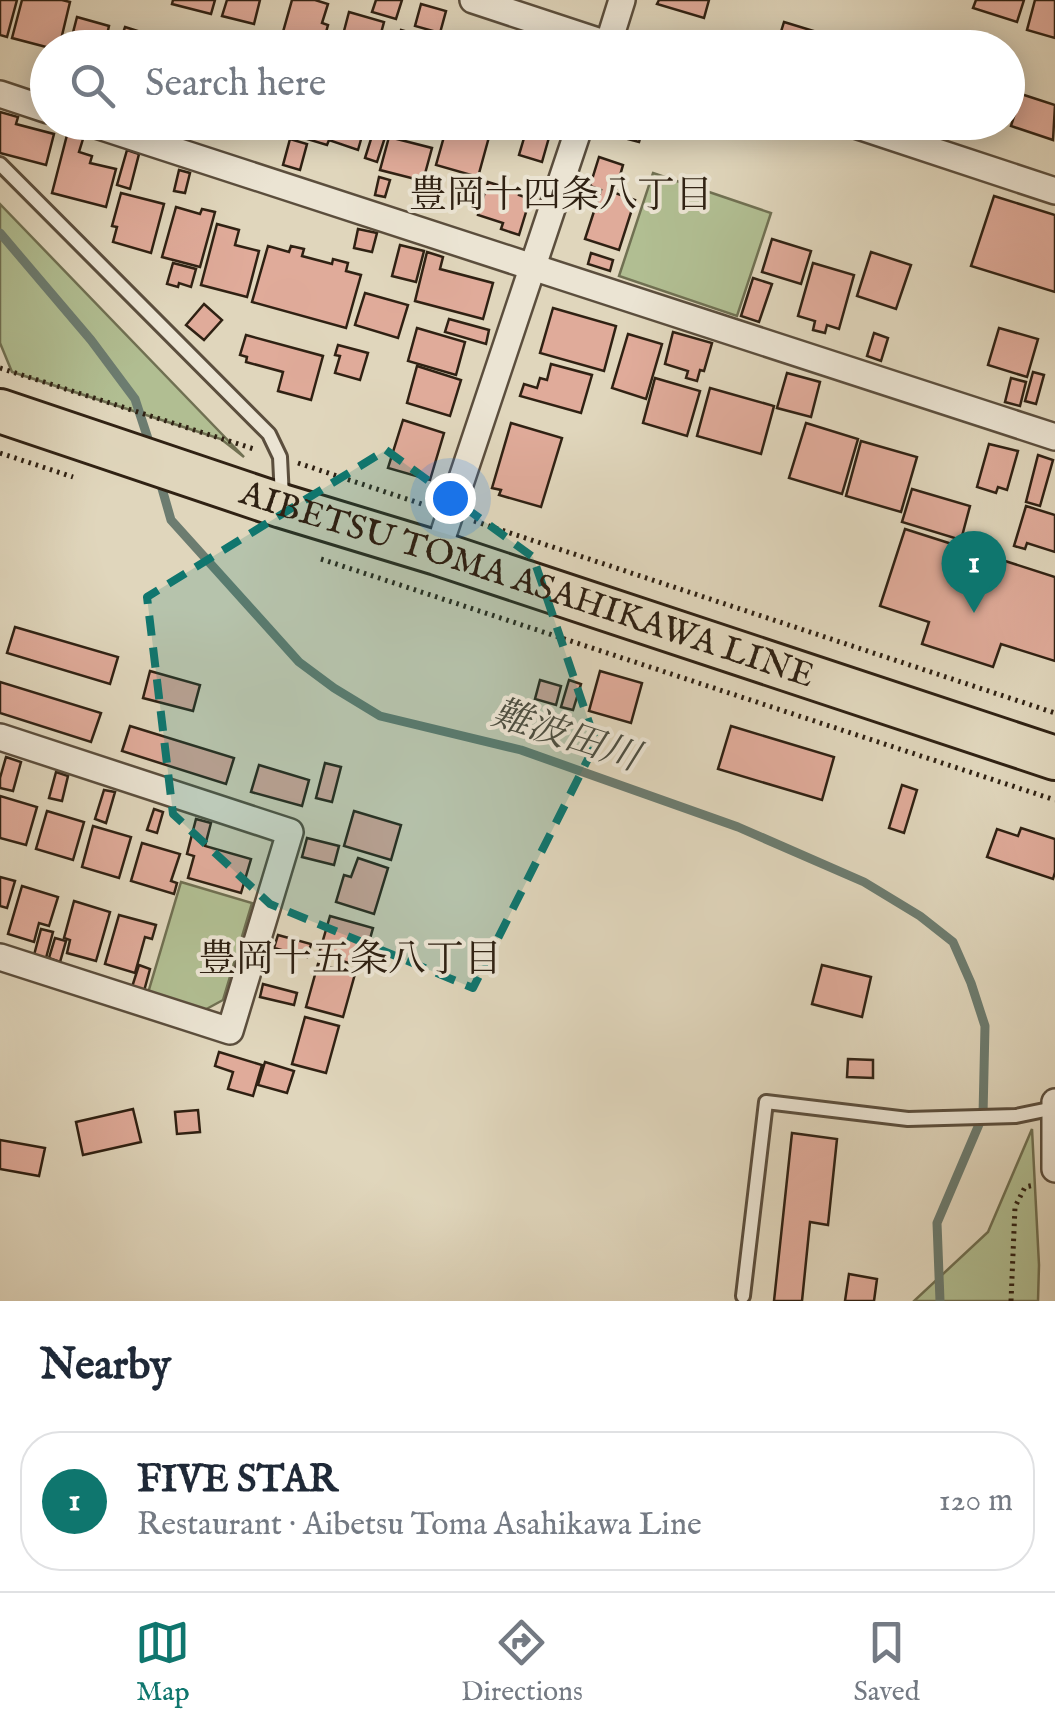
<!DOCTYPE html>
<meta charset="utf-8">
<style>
body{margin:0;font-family:"IM FELL English","Noto Serif JP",serif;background:#f2f2f3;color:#1f2937}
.you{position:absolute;left:450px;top:498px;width:35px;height:35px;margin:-25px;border:8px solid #fff;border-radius:50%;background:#1a73e8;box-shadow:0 0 0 15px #1a73e833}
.badge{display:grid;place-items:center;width:65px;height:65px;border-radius:50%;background:#0f766e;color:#fff;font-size:32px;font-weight:700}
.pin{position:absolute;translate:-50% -82px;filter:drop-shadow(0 2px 5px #0008)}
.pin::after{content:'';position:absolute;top:52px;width:35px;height:30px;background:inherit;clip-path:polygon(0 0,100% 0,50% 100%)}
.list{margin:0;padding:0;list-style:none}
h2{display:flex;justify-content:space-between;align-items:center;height:130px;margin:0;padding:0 40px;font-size:42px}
h2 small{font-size:32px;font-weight:400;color:#747a83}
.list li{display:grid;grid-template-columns:65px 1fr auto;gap:30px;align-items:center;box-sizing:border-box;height:140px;margin:0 20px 20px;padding:0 20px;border:2px solid #e0e1e3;border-radius:40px}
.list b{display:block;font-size:38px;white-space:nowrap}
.list p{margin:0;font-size:32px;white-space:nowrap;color:#747a83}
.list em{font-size:32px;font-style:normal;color:#747a83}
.icon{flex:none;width:55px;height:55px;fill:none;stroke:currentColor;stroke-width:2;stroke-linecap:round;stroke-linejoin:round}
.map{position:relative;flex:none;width:1055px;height:1301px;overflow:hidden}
.search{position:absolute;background:#fff;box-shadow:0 5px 25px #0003;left:30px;right:30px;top:30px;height:110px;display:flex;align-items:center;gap:25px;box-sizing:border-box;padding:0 35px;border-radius:55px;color:#747a83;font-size:38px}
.sheet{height:290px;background:#fff}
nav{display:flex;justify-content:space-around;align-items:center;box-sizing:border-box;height:140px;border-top:2px solid #e0e1e3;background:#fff;font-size:28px;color:#747a83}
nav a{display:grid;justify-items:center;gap:5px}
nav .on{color:#0f766e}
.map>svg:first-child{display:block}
.green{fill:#b1be92;stroke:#707052;stroke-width:2.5}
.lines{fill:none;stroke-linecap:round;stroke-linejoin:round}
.stream{stroke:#6c7c70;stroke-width:9}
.building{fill:#e0ab9a;stroke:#2f2113;stroke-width:2.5}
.service-casing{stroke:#5b4e3d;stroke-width:18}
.minor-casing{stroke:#5b4e3d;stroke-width:30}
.primary-casing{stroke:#2f2113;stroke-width:48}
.path{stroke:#2f2113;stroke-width:5;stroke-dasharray:2.5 5;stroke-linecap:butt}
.service{stroke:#ebe4d3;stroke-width:12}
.minor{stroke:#ebe4d3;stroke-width:25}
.primary{stroke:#e0d6bc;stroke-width:42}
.marked{fill:#0f766e;fill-opacity:0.2;stroke:#0f766e;stroke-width:8;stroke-dasharray:20 12;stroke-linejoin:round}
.labels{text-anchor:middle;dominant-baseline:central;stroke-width:8;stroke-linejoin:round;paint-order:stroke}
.street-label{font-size:35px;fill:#2f2113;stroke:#ebe4d3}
.neighbourhood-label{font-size:38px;fill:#2f2113;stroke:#ebe4d3}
.water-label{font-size:38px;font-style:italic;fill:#4d4f42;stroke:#ebe4d3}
</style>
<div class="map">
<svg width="1055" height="1301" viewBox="0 0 1055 1301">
<rect width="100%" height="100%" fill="#e0d6bc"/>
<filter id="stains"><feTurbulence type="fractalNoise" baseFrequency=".002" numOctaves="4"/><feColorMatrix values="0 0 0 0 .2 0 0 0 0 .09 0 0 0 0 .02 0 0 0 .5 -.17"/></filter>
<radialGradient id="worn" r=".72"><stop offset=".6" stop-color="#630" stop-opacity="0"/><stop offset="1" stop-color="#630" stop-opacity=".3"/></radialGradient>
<g class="green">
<path d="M653 173 771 213 737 316 619 276Z"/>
<path d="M0 204 244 457 221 439 12 372 0 343Z"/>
<path d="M181 882 252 903 223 1000 201 1012 148 993Z"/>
<path d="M1032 1129 1039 1265 1038 1301H914L988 1232Z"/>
</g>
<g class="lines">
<g class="stream">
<path d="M0 233 91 340 135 399 151 448"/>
<path d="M159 478 171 520 299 662 334 688 380 716 521 750 738 827 864 882 920 916 953 942 971 983 985 1026 983 1115 937 1223 940 1301"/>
</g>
</g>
<g class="building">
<path d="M0 0H17L7 37 0 35Z"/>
<path d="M22 0H62L70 2 59 48H50L12 38Z"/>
<path d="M173 0H215L211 14 172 4Z"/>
<path d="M227 0H260L254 24 222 16Z"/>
<path d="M292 0H315L328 4 322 23 328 25 323 43 283 32Z"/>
<path d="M376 0H402L396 19 372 12Z"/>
<path d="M659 0H709L704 18 657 4Z"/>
<path d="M976 0H1024L1017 22 973 8Z"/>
<path d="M1035 0H1055V38L1027 30Z"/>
<path d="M421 4 446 11 440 33 415 26Z"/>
<path d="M349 12 384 22 377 48 340 46Z"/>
<path d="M77 17 109 26 104 48H69Z"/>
<path d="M784 22 827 35 823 48H776Z"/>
<path d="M125 27 160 38 157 48H118Z"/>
<path d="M401 30 442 42 441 48H396Z"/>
<path d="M848 38 866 44 869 38 886 44 885 48H845Z"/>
<path d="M1021 94 1055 105 1053 140 1011 126Z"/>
<path d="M0 112 18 117 16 124 54 134 46 165 0 153Z"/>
<path d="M263 122H292L288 137 272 132 274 126Z"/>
<path d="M301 122H390L377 162 365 158 371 139 362 136 358 150 329 140 327 145 297 136Z"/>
<path d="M612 122H636V125L643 128 639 142 609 134Z"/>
<path d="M447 126 489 137 478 177 436 165Z"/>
<path d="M527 128 550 134 542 162 519 155Z"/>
<path d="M67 135 83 139 79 152 92 156 90 163 116 169 106 207 52 193Z"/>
<path d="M389 137 432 148 423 181 380 170Z"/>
<path d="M290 139 307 144 300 170 283 165Z"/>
<path d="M127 150 139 154 130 189 117 185Z"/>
<path d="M599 157 623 165 615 193 635 200 619 250 585 239 601 190 590 186Z"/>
<path d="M179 170 190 173 185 193 174 191Z"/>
<path d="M379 177 390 180 385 197 375 195Z"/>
<path d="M488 182 520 192 519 195 530 199 519 235 501 229 503 223 478 215Z"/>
<path d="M424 190 438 194 433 211 420 208Z"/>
<path d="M121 193 164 204 151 253 113 242 117 227 112 226Z"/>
<path d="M994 196 1055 215V292L971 266Z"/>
<path d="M176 207 200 214 202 209 215 212 200 267 162 257Z"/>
<path d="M217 224 239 230 235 245 259 251 247 297 201 285Z"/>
<path d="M358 229 377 233 372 252 354 248Z"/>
<path d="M772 239 811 251 801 284 762 272Z"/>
<path d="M400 245 424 251 416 282 392 276Z"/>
<path d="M268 246 289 252 291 246 304 249 302 256 332 264 333 259 348 263 346 271 361 275 346 328 252 302Z"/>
<path d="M427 252 443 257 440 269 493 283 483 319 415 301Z"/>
<path d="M871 252 911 265 896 309 857 296Z"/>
<path d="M591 253 613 260 610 271 588 264Z"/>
<path d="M173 263 196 269 191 287 179 283 178 287 167 284Z"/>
<path d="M813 263 854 275 839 329 827 325 825 333 813 330 815 321 798 316Z"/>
<path d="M753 278 772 284 759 322 741 316Z"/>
<path d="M365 293 408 305 398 338 355 325Z"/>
<path d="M204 304 222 320 204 340 186 325Z"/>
<path d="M553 308 616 326 604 371 540 353Z"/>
<path d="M449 319 489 330 486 344 445 332Z"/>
<path d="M417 328 465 342 456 375 408 361Z"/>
<path d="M999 328 1038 339 1027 377 988 365Z"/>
<path d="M673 332 712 343 704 371 700 370 697 381 686 378 688 371 665 364Z"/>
<path d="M874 333 888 338 881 361 867 356Z"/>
<path d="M628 334 662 344 646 399 612 388Z"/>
<path d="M246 335 323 356 311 400 278 391 283 372 246 362 247 357 240 355Z"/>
<path d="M338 345 368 353 360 380 335 373 340 356 335 355Z"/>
<path d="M551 364 592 375 581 413 520 396 524 384 537 388 540 378 547 380Z"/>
<path d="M417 366 461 380 450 416 407 403Z"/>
<path d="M1033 372 1044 375 1036 404 1025 401Z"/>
<path d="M787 373 820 382 811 417 777 408Z"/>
<path d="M655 378 700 391 687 436 643 423Z"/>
<path d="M1011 378 1026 382 1020 406 1005 402Z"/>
<path d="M710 388 774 406 761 454 697 436Z"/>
<path d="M403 420 444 433 430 480 388 468Z"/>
<path d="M511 423 562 438 541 507 499 495 501 490 492 488Z"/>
<path d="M806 423 858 439 842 494 789 478Z"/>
<path d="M861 441 917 457 901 512 846 496Z"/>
<path d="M989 444 1018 451 1007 490 998 487 996 493 977 487Z"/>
<path d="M1038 455 1053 460 1040 506 1026 502Z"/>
<path d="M912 489 970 506 961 540 902 522Z"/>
<path d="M1026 506 1055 515V552L1027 543 1025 549 1014 546Z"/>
<path d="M905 529 1055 577V661L1001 644 993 667 922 644 929 622 880 606Z"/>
<path d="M15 627 118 657 110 684 7 653Z"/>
<path d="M150 671 200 685 193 711 143 698Z"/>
<path d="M600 671 642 683 631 723 589 711Z"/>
<path d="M540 680 561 686 556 705 535 699Z"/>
<path d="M569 680 581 684 573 710 561 707Z"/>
<path d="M0 682 101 713 91 742 0 713Z"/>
<path d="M130 726 234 758 226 784 122 751Z"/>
<path d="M731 726 834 757 822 800 718 769Z"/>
<path d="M6 757 21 762 13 791 0 788V778Z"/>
<path d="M325 763 341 767 332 802 316 798Z"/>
<path d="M259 765 309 780 302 806 251 792Z"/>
<path d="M56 772 68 776 62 801 49 798Z"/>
<path d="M902 785 917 790 904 833 889 828Z"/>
<path d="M104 790 115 792 106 823 95 819Z"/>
<path d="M0 796 37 807 26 845 0 838Z"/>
<path d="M154 809 163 812 157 833 147 830Z"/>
<path d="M47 811 84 822 73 860 36 849Z"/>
<path d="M354 811 401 825 391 860 344 846Z"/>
<path d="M196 819 211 823 205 846 251 859 241 893 188 878 194 856 187 854Z"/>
<path d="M93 826 131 837 119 878 82 867Z"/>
<path d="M1021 828 1055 839V872L1053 879 987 857 997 829 1018 836Z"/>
<path d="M307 838 339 846 334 865 302 857Z"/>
<path d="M142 843 180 854 171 881 177 883 174 894 131 881Z"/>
<path d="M358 858 388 868 374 914 336 902 344 875 351 877Z"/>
<path d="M0 877 15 881 7 908 0 906Z"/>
<path d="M22 886 58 897 49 926 39 923 34 942 8 934Z"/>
<path d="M74 901 110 912 96 961 67 953 70 940 64 938Z"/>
<path d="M119 915 156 925 152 939 145 937 135 973 105 964Z"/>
<path d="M330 916 373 928 362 967 319 954Z"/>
<path d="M41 929 53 932 46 958 34 955Z"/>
<path d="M278 935 311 944 307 957 274 948Z"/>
<path d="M55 938 66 941 60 962 49 958Z"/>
<path d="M318 964 355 974 343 1017 306 1007Z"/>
<path d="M139 965 150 969 144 991 132 987Z"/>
<path d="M822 965 871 977 862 1017 812 1004Z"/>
<path d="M263 984 297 993 294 1005 260 997Z"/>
<path d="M305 1017 339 1026 326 1073 292 1064Z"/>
<path d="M219 1052 262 1065 253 1096 228 1089 233 1072 215 1066Z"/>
<path d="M848 1059 873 1060V1078L847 1077Z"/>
<path d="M265 1062 294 1071 287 1093 258 1085Z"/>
<path d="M133 1109 141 1142 83 1155 76 1122Z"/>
<path d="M198 1110 200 1132 177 1134 175 1112Z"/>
<path d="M792 1133 837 1139 828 1225 810 1222 802 1301H774Z"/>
<path d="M0 1140 45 1148 39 1176 0 1169Z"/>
<path d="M849 1274 877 1279 874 1301H845Z"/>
</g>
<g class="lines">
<defs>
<g id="service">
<path d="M0 164 269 434 280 457 282 498"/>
<path d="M743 1296 766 1102 908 1119 1016 1116 1054 1108"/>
</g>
<g id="minor">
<path d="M473 0 619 48"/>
<path d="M607 48 622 0"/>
<path d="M0 94 48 110"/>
<path d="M87 122 1055 437"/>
<path d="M846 122 1055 191"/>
<path d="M437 553 581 122"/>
<path d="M0 737 290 832 230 1031 0 957"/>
<path d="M1055 1102V1169"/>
</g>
<g id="primary">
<path id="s1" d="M0 411 282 506 437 553 1055 758"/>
</g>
</defs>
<use href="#service" class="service-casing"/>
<use href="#minor" class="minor-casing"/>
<use href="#primary" class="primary-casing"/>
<g class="path">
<path d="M0 368 254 449"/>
<path d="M0 453 73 477"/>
<path d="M298 463 425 505"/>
<path d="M474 521 1055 713"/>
<path d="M321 559 1055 800"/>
<path d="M1011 1301 1015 1207 1025 1187 1035 1185"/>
</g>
<use href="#service" class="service"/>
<use href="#minor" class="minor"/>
<use href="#primary" class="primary"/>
</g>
<path class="marked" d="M386 450 533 557 596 743 473 988 270 904 173 814 147 597Z"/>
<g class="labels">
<g class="street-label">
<text stroke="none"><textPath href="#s1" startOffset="555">AIBETSU TOMA ASAHIKAWA LINE</textPath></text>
</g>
<g class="neighbourhood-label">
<text x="561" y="197">豊岡十四条八丁目</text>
<text x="350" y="961">豊岡十五条八丁目</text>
</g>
<g class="water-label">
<text transform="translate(565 737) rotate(18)">難波田川</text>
</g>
</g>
<rect width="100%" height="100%" filter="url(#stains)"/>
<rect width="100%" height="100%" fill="url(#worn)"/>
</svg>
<div class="you"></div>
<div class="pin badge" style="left:974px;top:613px">1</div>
<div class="search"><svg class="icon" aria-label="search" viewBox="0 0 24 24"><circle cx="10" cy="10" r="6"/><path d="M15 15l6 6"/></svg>Search here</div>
</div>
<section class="sheet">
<h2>Nearby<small></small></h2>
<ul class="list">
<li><span class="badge">1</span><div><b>FIVE STAR</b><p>Restaurant · Aibetsu Toma Asahikawa Line</p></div><em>120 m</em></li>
</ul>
</section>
<nav>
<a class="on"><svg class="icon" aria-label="map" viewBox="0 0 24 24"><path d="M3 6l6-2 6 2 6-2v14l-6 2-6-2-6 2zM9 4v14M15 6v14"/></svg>Map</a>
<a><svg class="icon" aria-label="directions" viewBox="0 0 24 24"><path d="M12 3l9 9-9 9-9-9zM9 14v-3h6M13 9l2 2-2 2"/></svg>Directions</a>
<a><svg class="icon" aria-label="saved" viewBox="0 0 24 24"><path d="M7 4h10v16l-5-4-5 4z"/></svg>Saved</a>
</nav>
